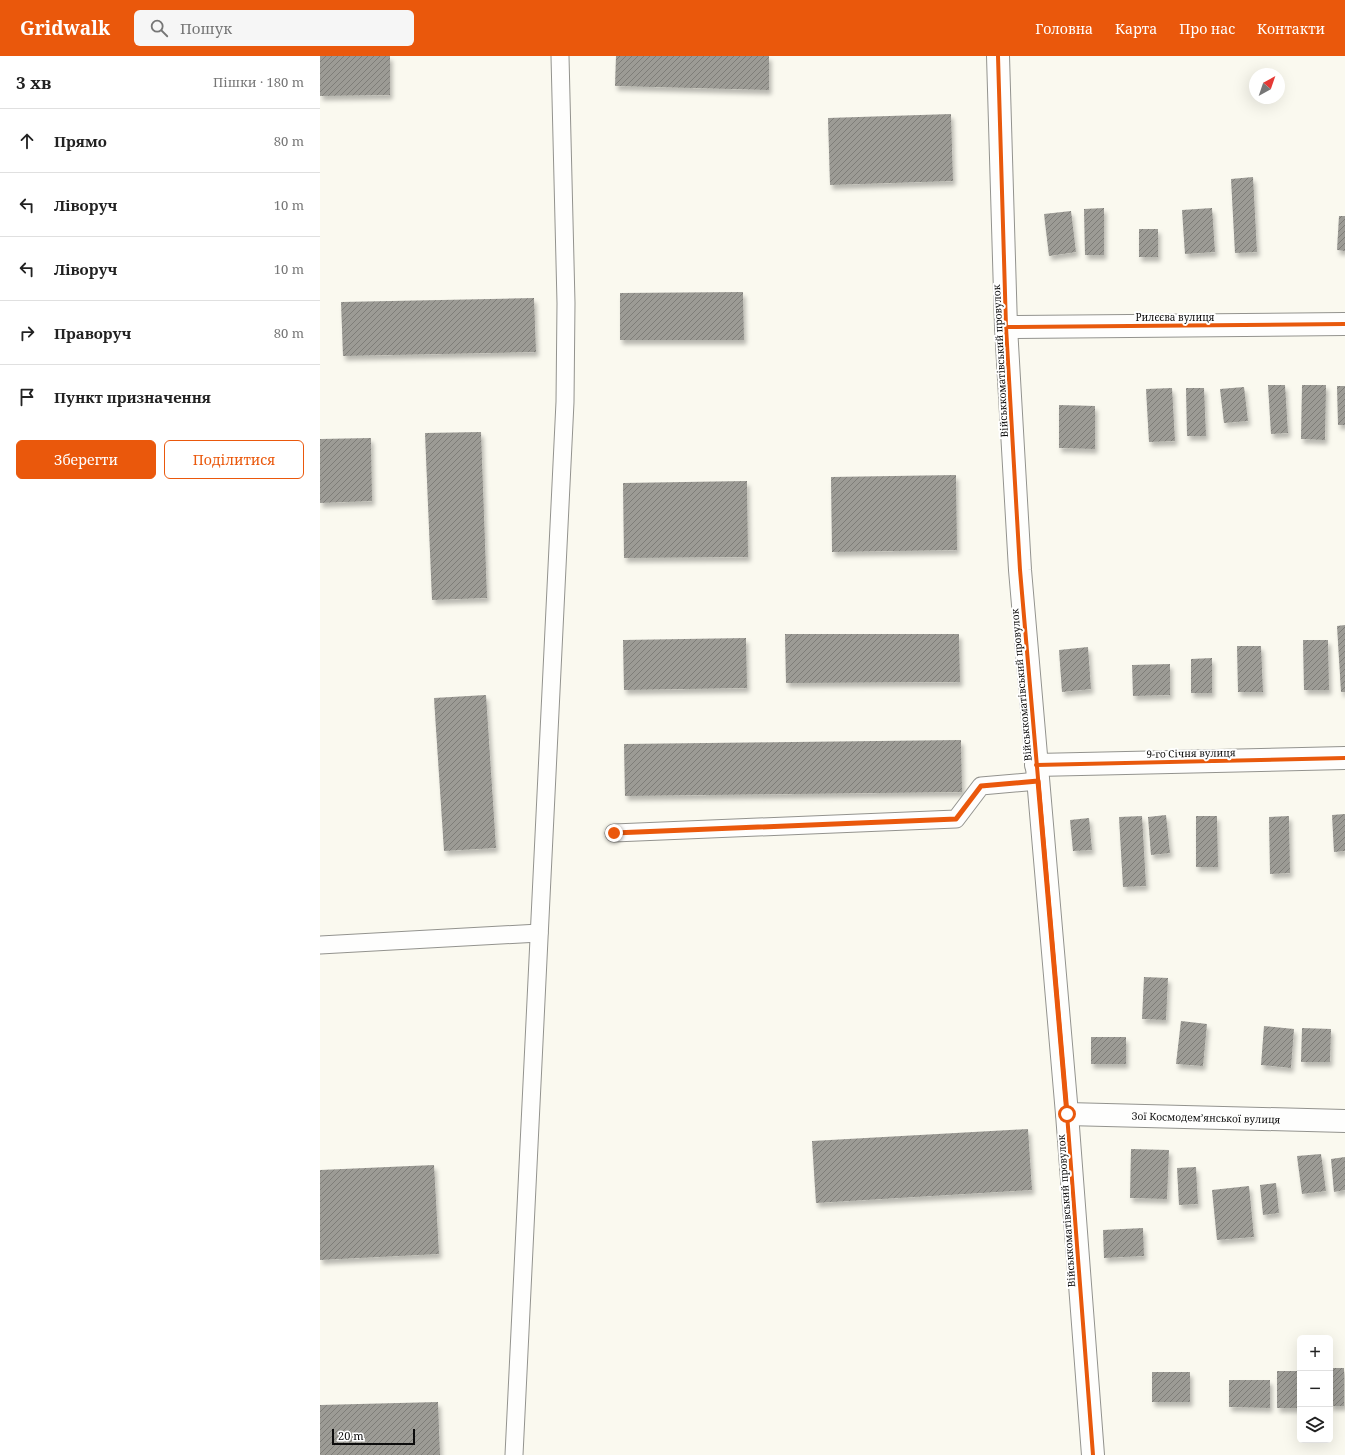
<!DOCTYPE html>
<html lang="uk">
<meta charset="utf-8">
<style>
body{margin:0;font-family:"Noto Serif",serif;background:#f6f6f6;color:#222}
.controls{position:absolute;right:12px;bottom:12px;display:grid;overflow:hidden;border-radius:6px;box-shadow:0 4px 16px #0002}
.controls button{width:36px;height:36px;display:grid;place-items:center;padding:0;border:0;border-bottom:1px solid #e0e0e0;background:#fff;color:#222;font:20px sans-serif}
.compass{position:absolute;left:929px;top:12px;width:36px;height:36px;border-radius:50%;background:#fff;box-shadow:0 4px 16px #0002;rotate:40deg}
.scale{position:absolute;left:12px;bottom:10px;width:83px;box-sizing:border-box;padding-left:4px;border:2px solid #0c0c0c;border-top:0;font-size:11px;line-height:14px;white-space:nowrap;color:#0c0c0c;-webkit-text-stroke:3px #fff;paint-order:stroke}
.stop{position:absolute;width:12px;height:12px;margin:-9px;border:3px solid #ea580c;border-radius:50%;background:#fff}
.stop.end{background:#ea580c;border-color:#fff;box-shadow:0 1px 4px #0008}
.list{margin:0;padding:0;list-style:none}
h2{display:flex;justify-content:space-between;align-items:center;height:52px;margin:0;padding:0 16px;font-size:17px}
h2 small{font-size:13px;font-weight:400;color:#767676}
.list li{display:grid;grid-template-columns:26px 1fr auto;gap:12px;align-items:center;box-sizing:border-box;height:64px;padding:0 16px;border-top:1px solid #e0e0e0}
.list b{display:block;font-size:15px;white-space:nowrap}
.list em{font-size:13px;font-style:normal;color:#767676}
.actions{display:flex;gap:8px;padding:12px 16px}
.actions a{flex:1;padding:9px 0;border:1px solid #ea580c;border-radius:6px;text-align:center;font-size:14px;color:#ea580c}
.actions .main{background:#ea580c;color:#fff}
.icon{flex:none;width:22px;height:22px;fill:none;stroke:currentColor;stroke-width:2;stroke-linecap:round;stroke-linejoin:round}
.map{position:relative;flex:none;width:1025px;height:1399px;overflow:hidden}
header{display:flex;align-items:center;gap:24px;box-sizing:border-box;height:56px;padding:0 20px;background:#ea580c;color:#fff}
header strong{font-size:19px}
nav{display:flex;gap:22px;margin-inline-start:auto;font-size:14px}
.search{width:280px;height:36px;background:#f6f6f6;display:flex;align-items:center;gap:10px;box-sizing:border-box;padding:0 14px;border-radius:6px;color:#767676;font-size:15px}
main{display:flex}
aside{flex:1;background:#fff}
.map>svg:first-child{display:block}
.building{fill:url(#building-hatch);filter:url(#shadow)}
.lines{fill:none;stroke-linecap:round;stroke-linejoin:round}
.service-casing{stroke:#93938e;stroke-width:19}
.minor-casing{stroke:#93938e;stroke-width:24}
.service{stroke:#fefefd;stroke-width:17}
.minor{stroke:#fefefd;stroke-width:22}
.cycleway-casing{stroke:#fff;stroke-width:6}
.cycleway{stroke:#e8590c;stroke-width:4}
.route{stroke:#ea580c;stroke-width:5}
.labels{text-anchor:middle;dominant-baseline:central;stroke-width:4;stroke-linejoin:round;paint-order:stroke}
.street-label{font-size:10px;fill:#0c0c0c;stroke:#fff}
</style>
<header>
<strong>Gridwalk</strong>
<div class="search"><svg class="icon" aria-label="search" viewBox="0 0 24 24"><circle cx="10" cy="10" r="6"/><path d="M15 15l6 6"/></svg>Пошук</div>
<nav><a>Головна</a><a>Карта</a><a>Про нас</a><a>Контакти</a></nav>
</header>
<main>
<aside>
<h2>3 хв<small>Пішки · 180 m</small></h2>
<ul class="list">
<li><svg class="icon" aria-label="ahead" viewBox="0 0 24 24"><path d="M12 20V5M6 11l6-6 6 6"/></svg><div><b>Прямо</b></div><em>80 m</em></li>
<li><svg class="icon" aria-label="left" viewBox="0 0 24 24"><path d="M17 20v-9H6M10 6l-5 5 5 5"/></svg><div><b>Ліворуч</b></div><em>10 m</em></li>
<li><svg class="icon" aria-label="left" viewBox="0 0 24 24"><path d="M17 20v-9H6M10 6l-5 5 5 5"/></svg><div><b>Ліворуч</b></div><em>10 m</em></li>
<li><svg class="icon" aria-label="right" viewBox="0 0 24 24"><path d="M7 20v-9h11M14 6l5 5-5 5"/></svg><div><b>Праворуч</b></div><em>80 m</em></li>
<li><svg class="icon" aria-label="arrive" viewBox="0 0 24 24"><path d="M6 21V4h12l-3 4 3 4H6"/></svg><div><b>Пункт призначення</b></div></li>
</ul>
<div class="actions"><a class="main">Зберегти</a><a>Поділитися</a></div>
</aside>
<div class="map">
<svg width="1025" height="1399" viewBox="0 0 1025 1399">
<defs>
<pattern id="building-hatch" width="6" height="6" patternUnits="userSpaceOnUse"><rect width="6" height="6" fill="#9c9b95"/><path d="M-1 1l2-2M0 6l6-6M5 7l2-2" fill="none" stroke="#7e7d78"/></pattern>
<filter id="shadow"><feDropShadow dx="2.5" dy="4.5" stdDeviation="2" flood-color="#0004"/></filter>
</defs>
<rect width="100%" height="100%" fill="#faf9ef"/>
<g class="building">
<path d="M0 0H70V39L0 40Z"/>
<path d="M296 0H449V34L295 30Z"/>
<path d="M631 58 633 125 510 129 508 62Z"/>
<path d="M933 121 937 196 915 197 911 123Z"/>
<path d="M784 152V199H765L764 153Z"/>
<path d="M892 152 895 196 865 198 862 154Z"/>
<path d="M751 155 756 196 729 200 724 158Z"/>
<path d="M1019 160H1025V195L1017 194Z"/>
<rect x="819" y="173" width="19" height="28"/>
<path d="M423 236 424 284H300V237Z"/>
<path d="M214 242 216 296 23 300 21 246Z"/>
<path d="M948 329H965L968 377 951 378Z"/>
<path d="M982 329H1006L1005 384 981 383Z"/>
<path d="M1017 330H1025V369H1018Z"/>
<path d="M924 331 928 365 904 367 900 333Z"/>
<path d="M852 332 855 385 829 386 826 333Z"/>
<path d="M866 332H884L886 380H867Z"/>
<path d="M739 349 775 350V393L739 392Z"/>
<path d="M161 376 167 542 112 544 105 377Z"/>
<path d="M51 382 52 445 0 447V383Z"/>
<path d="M636 419 637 494 512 496 511 421Z"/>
<path d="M427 425 428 501 304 502 303 427Z"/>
<path d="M1025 569V636H1021L1017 570Z"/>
<path d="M465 578H639L640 626 466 627Z"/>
<path d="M426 582 427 632 304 634 303 584Z"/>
<path d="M983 584H1008L1009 634H984Z"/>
<path d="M917 590H941L943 636H918Z"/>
<path d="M768 591 771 633 742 636 739 594Z"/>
<path d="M892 602V637H871V603Z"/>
<path d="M850 608V639L813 640 812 609Z"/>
<path d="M166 639 176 792 124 795 114 642Z"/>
<path d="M641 684 642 736 305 740 304 688Z"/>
<path d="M1025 758V795L1014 796 1012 759Z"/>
<path d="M846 759 850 797 831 799 828 761Z"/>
<path d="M822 760 826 830 803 831 799 761Z"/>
<path d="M876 760H897L898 811H876Z"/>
<path d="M969 760 970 817 950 818 949 761Z"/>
<path d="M769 762 772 794 753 795 750 764Z"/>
<path d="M824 921 848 922 846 964 822 963Z"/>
<path d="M861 965 887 968 883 1010 856 1008Z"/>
<path d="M944 970 974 973 971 1012 941 1009Z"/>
<path d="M982 972 1011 973 1010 1006H981Z"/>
<rect x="771" y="981" width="35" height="27"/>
<path d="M708 1073 712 1134 496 1147 492 1085Z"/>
<path d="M811 1093 849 1094 847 1143 810 1142Z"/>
<path d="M1001 1098 1006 1135 982 1138 977 1100Z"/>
<path d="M1025 1101V1134L1014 1136 1011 1103Z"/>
<path d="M114 1109 119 1198 0 1204V1114Z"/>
<path d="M876 1111 878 1148 859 1149 857 1112Z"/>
<path d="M956 1127 959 1157 943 1159 940 1129Z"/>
<path d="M929 1130 934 1181 897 1184 892 1134Z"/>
<path d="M823 1172 824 1200 784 1202 783 1174Z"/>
<rect x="1010" y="1312" width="14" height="38"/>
<rect x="957" y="1315" width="23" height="37"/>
<rect x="832" y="1316" width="38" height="30"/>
<path d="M909 1324H950V1352L909 1351Z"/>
<path d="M118 1346 120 1399H0V1349Z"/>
</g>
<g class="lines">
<defs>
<g id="service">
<path d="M294 777 636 763 661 730 718 725"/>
<path d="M0 889 219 877"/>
<path d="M194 1399 245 346 246 247 240 0"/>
</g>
<g id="minor">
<path d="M678 0 686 271 700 514 747 1058 773 1399"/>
<path d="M686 271 1025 268"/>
<path d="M716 709 1025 702"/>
<path id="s1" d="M747 1058 1025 1065"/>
</g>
</defs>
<use href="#service" class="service-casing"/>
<use href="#minor" class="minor-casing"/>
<use href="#service" class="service"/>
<use href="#minor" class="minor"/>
<defs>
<g id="cycleway">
<path d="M678 0 686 271 700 514 747 1058 773 1399"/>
<path d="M686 271 1025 268"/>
<path d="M716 709 1025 702"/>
</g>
</defs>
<use href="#cycleway" class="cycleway-casing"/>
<use href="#cycleway" class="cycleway"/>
</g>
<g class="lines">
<path class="route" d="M294 777 636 763 661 730 718 725 747 1058"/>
</g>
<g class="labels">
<g class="street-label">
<text x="855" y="261">Рилєєва вулиця</text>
<text transform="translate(680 305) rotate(-93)">Військкоматівський провулок</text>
<text transform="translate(701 629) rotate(-95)">Військкоматівський провулок</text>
<text transform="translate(871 697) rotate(-1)">9-го Січня вулиця</text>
<text stroke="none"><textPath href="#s1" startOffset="139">Зої Космодем’янської вулиця</textPath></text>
<text transform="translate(746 1155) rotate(-94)">Військкоматівський провулок</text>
</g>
</g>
</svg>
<div class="controls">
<button>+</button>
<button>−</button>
<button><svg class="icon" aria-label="layers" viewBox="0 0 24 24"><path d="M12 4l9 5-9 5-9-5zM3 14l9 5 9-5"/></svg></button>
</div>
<svg class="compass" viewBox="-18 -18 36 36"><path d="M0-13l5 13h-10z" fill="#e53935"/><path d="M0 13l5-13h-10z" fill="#767676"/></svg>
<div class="scale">20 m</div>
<div class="stop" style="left:747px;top:1058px"></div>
<div class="stop end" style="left:294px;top:777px"></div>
</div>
</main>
